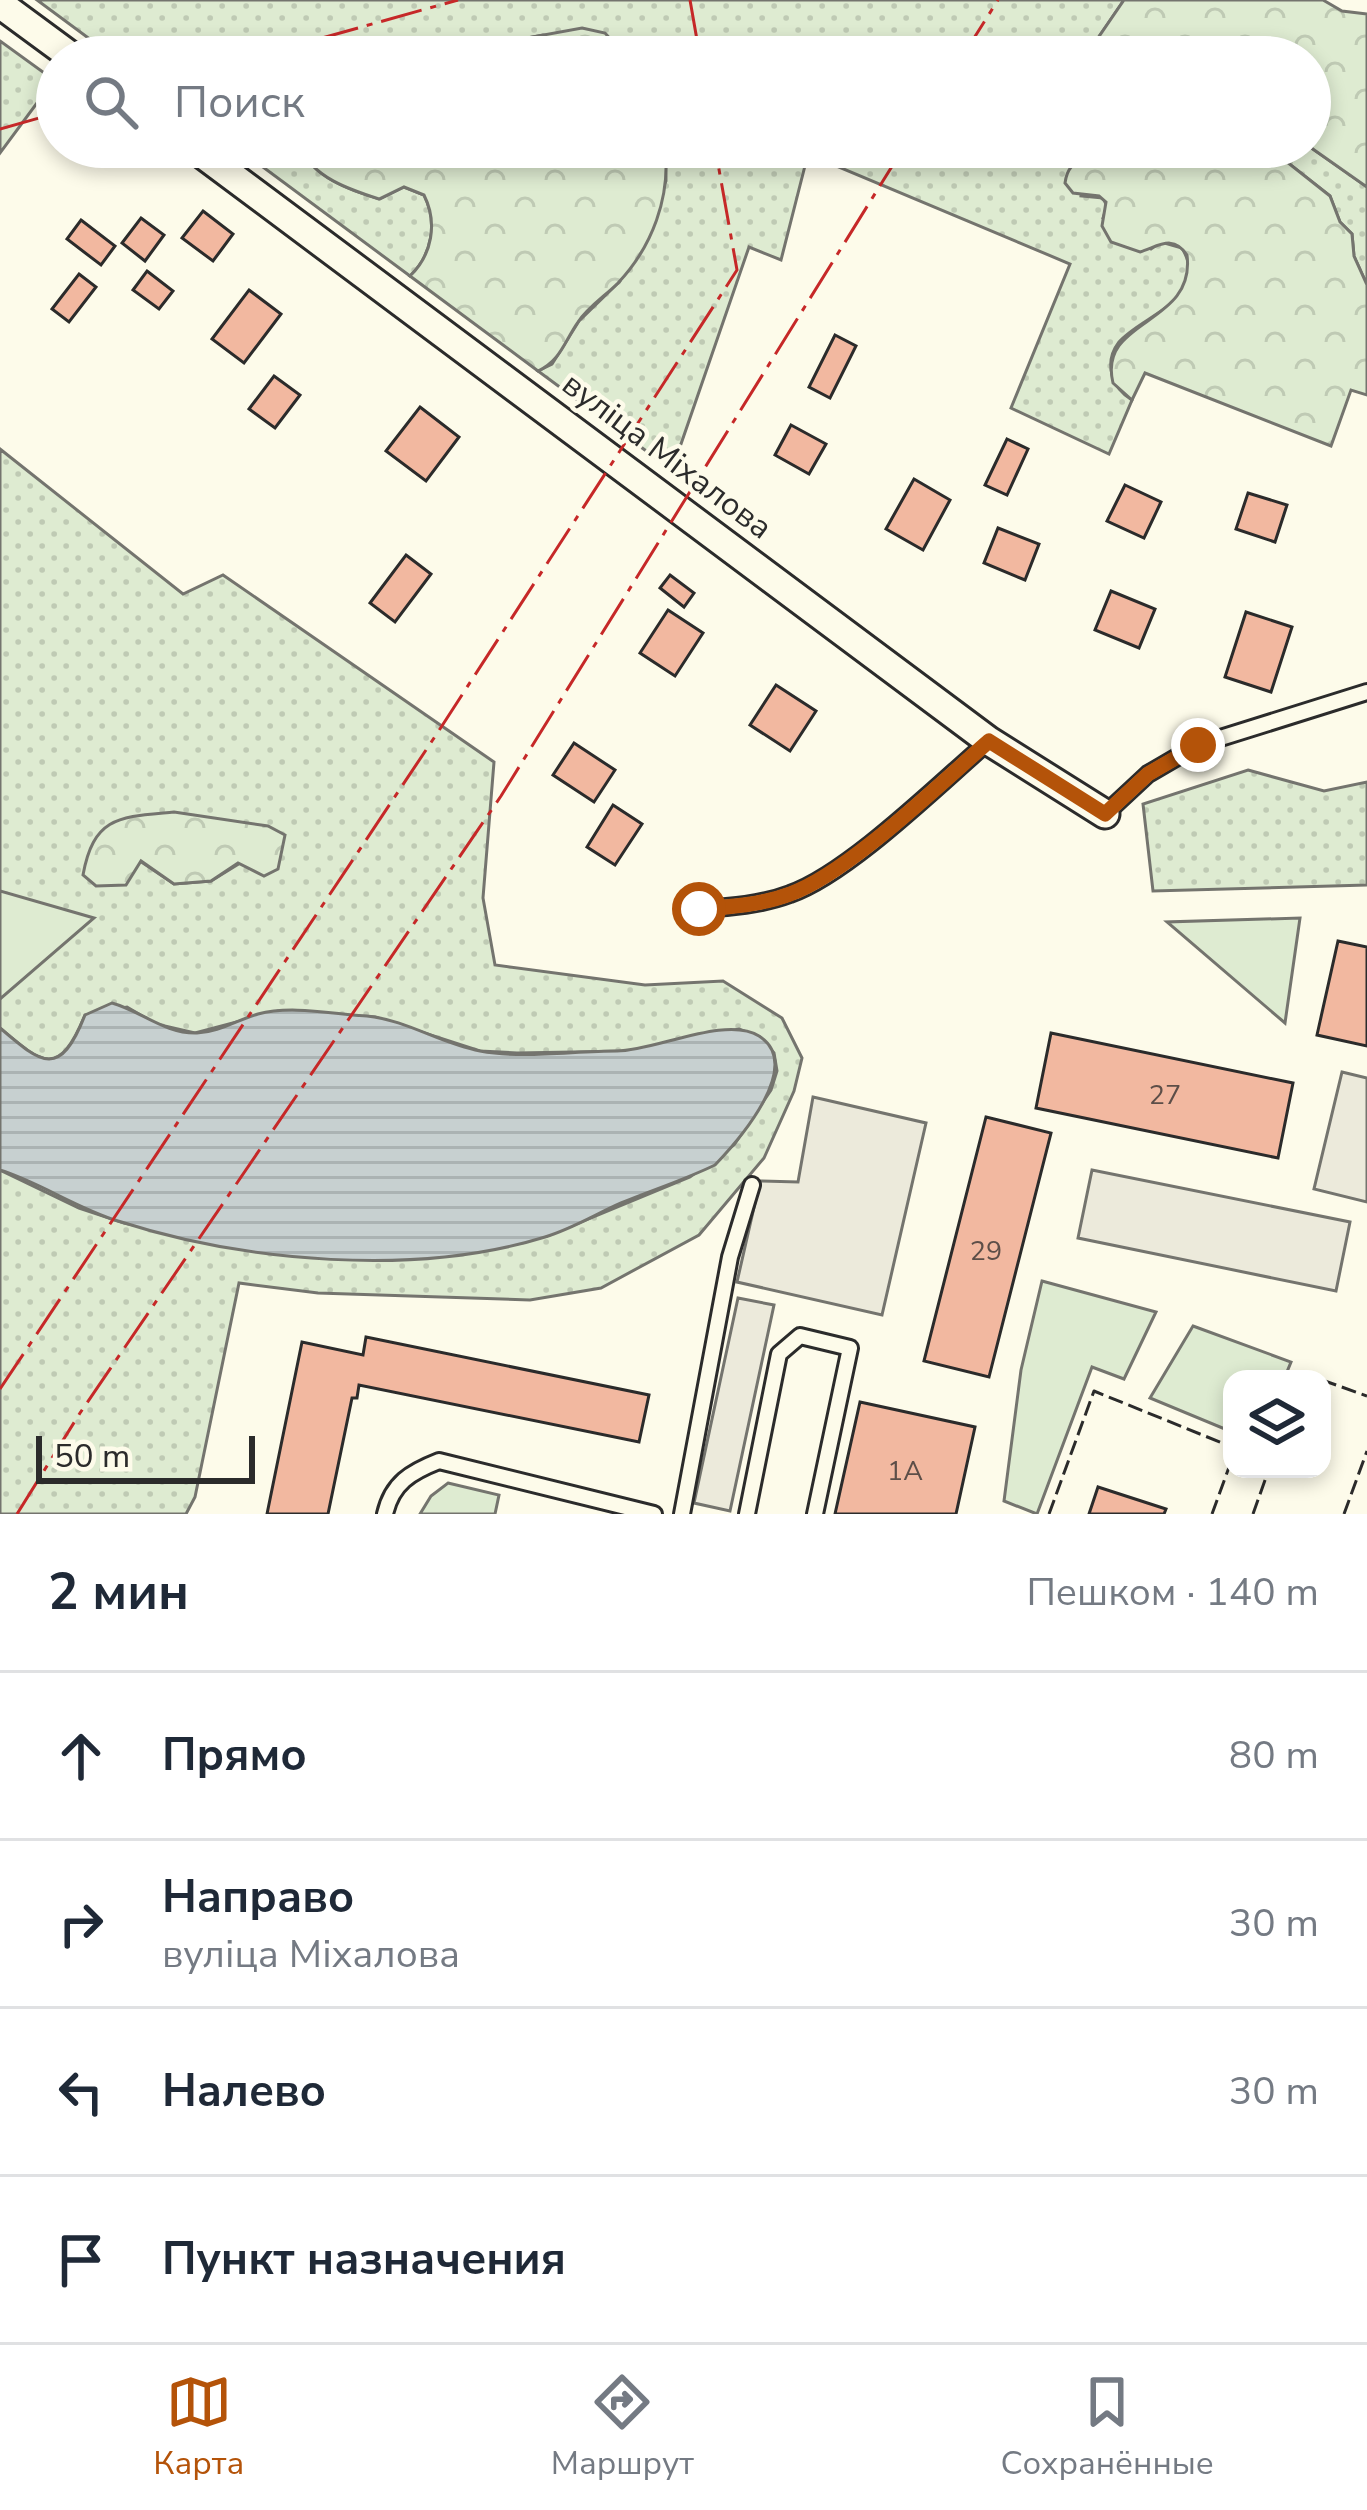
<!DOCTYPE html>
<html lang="ru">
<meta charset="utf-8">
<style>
body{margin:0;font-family:"Nunito Sans",sans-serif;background:#f2f2f3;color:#1f2937}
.controls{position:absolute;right:36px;bottom:36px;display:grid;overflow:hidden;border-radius:24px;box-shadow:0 6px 18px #0003}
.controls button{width:108px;height:108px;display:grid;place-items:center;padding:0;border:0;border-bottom:3px solid #e0e1e3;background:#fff;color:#1f2937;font:60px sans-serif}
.scale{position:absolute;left:36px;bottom:30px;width:219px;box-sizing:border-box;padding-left:12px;border:6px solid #2b2b2b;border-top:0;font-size:33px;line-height:42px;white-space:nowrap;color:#2b2b2b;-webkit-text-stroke:9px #fdfbea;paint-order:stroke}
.stop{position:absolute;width:36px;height:36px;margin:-27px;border:9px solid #b45309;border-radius:50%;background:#fff}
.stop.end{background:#b45309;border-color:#fff;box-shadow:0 3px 12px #0008}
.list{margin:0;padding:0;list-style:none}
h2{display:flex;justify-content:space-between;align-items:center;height:156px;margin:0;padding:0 48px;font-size:51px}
h2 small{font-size:39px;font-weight:400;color:#747a83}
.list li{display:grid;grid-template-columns:78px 1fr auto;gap:36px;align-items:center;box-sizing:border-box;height:168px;padding:0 48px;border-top:3px solid #e0e1e3}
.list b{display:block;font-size:45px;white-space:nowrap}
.list p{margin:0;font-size:39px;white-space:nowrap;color:#747a83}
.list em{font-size:39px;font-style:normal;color:#747a83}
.icon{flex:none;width:66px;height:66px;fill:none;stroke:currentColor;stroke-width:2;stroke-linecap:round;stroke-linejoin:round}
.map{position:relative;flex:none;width:1367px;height:1514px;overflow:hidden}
.search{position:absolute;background:#fff;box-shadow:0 6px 18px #0003;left:36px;right:36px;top:36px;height:132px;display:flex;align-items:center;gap:30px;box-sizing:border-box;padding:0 42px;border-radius:66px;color:#747a83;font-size:45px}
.sheet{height:828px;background:#fff}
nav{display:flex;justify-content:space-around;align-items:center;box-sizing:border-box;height:168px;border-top:3px solid #e0e1e3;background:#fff;font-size:33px;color:#747a83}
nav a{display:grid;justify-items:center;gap:6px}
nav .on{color:#b45309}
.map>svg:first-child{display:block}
.grass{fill:url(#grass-dots);stroke:#74746e;stroke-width:3;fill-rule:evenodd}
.forest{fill:url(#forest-crowns);stroke:#74746e;stroke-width:3}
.park{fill:#deebd1;stroke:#74746e;stroke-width:3}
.parking{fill:#eceadb;stroke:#74746e;stroke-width:3}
.water{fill:url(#water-rules);stroke:#74746e;stroke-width:3}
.building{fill:#f2b8a0;stroke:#2b2b2b;stroke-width:3}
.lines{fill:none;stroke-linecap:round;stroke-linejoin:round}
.service-casing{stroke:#2b2b2b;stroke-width:20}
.minor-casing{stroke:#2b2b2b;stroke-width:33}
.service{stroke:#fdfbea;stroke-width:14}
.minor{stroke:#fdfbea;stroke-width:27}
.fence{stroke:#2b2b2b;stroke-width:3;stroke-dasharray:15 6;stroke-linecap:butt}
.power{stroke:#c62828;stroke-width:3;stroke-dasharray:42 9 6 9;stroke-linecap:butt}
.route{stroke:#b45309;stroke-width:15}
.labels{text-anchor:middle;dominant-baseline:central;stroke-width:9;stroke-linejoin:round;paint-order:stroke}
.number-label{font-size:27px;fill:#5d4e48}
.street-label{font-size:33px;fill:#2b2b2b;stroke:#fdfbea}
</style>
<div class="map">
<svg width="1367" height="1514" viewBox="0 0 1367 1514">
<defs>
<pattern id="grass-dots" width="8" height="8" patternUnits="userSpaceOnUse" patternTransform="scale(3)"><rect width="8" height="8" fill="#deebd1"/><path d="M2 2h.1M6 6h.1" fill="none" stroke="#bfcab4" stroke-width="1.8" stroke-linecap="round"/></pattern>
<pattern id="forest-crowns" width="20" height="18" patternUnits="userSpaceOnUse" patternTransform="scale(3)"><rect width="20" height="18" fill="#deebd1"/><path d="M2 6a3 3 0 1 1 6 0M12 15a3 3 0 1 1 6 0" fill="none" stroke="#bfcab4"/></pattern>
<pattern id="water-rules" width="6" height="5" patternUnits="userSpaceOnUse" patternTransform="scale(3)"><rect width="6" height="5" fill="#c7d0d0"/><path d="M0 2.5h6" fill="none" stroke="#abb3b3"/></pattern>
</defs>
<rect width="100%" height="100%" fill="#fdfbea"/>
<g class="grass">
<path d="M37 0H1124L1085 57H627L620 45 543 35 424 57H114Z"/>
<path d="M0 41 54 80 0 153Z"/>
<path d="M236 147H301C312 177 351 191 380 199L404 187 424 195C438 223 432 255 410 276Z"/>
<path d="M665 147H1202L1086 159 1081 196 1103 198 1107 206 1103 218 1151 249 1161 242 1182 248C1212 299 1142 315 1119 342 1103 363 1112 388 1132 400L1109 454 1011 408 1070 264 808 154 781 260 749 247 672 470 538 371 552 364 579 321 620 281 666 181Z"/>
<path d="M1268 147H1310L1367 187V285L1354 256 1352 234 1340 222 1330 196Z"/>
<path d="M0 449 183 594 223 575 494 762 483 898 495 965 645 985 723 981 782 1018 802 1058 794 1091 764 1158 699 1235 601 1288 530 1300 318 1293 239 1283 195 1497 186 1514H0V1170L79 1208 124 1223 259 1251 355 1259 547 1236 690 1177 734 1145 771 1090 777 1071 774 1053 760 1037 739 1029 628 1051 517 1053 480 1051 375 1017 278 1011 195 1033 156 1024 127 1007 85 1015C59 1078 43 1065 0 1028ZM284 836 211 881 174 884 140 861Z"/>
<path d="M1248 770 1324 791 1367 782V885L1153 891 1143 804Z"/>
</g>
<g class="forest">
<path d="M1124 0H1323L1342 11 1367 14V187L1310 147V57H1085Z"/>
<path d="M582 28 605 33 627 57H424Z"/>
<path d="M301 147H665C671 197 652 247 618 283 605 296 588 307 578 322 564 342 561 360 538 371L410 276C432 255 438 223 424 195L404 187 379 199C351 190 311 177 301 147Z"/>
<path d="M1202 147H1268L1330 196 1340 222 1352 234 1354 256 1367 285V395L1351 390 1331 446 1145 373 1132 400 1113 383C1097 318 1196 326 1187 255 1173 234 1159 246 1140 252L1111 242 1102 226 1106 202 1099 196 1073 193 1065 183C1067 169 1072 163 1086 159Z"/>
<path d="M174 812 268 826 285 835 278 869 264 876 238 863 211 881 174 884 141 861 126 885 96 886 83 875C94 815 121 817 174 812Z"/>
</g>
<g class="park">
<path d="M0 891 94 918 0 999Z"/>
<path d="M1300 918 1285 1023 1167 922Z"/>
<path d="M1042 1281 1156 1312 1124 1379 1092 1367 1037 1514 1004 1501 1021 1370Z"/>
<path d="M1193 1326 1291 1362 1284 1379H1232V1432L1150 1398Z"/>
<path d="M448 1483 499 1495 495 1514H420L431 1496Z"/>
</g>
<g class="parking">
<path d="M1342 1072 1367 1078V1202L1314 1189Z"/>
<path d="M813 1097 926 1123 882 1315 737 1282 760 1181 798 1182Z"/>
<path d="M1092 1170 1350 1222 1336 1291 1078 1238Z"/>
<path d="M738 1298 774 1305 730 1511 694 1503Z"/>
</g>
<path class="water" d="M112 1003C141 1011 165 1034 197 1033 219 1032 237 1020 258 1014 291 1005 333 1014 367 1016 407 1020 441 1044 480 1051 524 1059 572 1051 617 1051 655 1051 726 1015 759 1036 805 1065 739 1140 715 1165 684 1180 652 1190 621 1203 596 1214 572 1229 545 1237 416 1277 245 1262 118 1221 76 1208 41 1183 0 1170V1028C42 1064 60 1079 85 1015Z"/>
<g class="building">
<path d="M203 211 233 234 213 261 182 238Z"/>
<path d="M141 218 164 235 145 261 122 243Z"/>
<path d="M81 220 115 246 101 265 67 239Z"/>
<path d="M147 271 173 291 159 309 133 290Z"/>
<path d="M79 274 96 287 69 322 52 309Z"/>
<path d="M249 290 281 314 244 363 212 339Z"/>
<path d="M835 335 856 346 830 398 809 387Z"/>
<path d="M274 376 300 395 275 428 249 409Z"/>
<path d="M420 407 459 437 426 481 386 451Z"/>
<path d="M791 425 826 444 809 474 775 455Z"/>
<path d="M1007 439 1028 449 1007 495 985 485Z"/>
<path d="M914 479 950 500 923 550 886 529Z"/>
<path d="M1125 485 1161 502 1144 538 1107 521Z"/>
<path d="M1248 493 1287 505 1275 542 1236 529Z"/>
<path d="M998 528 1039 544 1025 580 984 563Z"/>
<path d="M406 555 431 574 395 622 370 603Z"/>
<path d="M670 575 694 593 684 607 660 588Z"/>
<path d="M1111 591 1155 609 1139 648 1095 630Z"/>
<path d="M668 610 703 633 675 676 640 653Z"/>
<path d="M1246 612 1292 627 1271 692 1225 677Z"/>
<path d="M776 685 816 711 790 751 750 725Z"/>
<path d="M574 743 615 770 594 802 553 775Z"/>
<path d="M613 805 642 824 615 865 587 847Z"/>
<path d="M1338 941 1367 947V1046L1317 1035Z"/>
<path d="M1051 1033 1293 1083 1278 1158 1036 1108Z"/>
<path d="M986 1117 1051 1133 989 1377 924 1361Z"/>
<path d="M366 1337 649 1395 639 1442 359 1385 357 1398H352L328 1514H267L302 1342 363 1355Z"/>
<path d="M860 1402 975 1427 956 1514H835Z"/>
<path d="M1098 1487 1166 1509 1164 1514H1089Z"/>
</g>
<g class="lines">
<defs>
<g id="service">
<path d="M1105 814 1148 774 1198 745 1367 692"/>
<path d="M699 909C729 907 761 905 790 894 848 874 939 784 989 741"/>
<path d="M385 1514C392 1483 411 1472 439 1461L654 1514"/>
<path d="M682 1514 730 1257 752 1185"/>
<path d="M747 1514 779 1354 800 1336 850 1348 815 1514"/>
</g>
<g id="minor">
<path d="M0 4 72 57"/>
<path d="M193 147 989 741 1105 814"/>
</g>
</defs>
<use href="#service" class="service-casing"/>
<use href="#minor" class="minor-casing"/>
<use href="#service" class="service"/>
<use href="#minor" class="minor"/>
<g class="fence">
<path d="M1301 1379 1303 1373 1320 1379"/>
<path d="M1322 1380 1367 1396"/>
<path d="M1049 1514 1094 1391 1232 1447"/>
<path d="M1212 1514 1232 1459"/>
<path d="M1253 1514 1269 1469"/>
<path d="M1344 1514 1367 1451"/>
</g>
<g class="power">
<path d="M690 0 700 57"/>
<path d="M254 57 458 0"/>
<path d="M962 57 998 0"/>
<path d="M0 129 57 113"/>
<path d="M0 1389 438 732 737 270 715 147"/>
<path d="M17 1514 80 1413 501 796 904 147"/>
</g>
</g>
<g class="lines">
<path class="route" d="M699 909C729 907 761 905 790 894 847 874 941 783 989 741L1105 814 1148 774 1198 745"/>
</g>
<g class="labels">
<g class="number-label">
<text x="1165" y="1095">27</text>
<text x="986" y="1251">29</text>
<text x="905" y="1471">1А</text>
</g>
<g class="street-label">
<text transform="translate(667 456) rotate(37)">вуліца Міхалова</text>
</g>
</g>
</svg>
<div class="controls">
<button><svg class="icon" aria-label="layers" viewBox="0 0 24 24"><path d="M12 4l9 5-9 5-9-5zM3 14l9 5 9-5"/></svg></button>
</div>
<div class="scale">50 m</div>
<div class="stop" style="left:699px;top:909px"></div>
<div class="stop end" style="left:1198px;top:745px"></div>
<div class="search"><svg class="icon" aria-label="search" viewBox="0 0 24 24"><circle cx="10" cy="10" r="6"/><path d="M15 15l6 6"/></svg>Поиск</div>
</div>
<section class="sheet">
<h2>2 мин<small>Пешком · 140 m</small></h2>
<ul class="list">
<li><svg class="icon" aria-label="ahead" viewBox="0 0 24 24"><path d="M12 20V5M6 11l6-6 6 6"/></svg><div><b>Прямо</b></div><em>80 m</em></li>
<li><svg class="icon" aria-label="right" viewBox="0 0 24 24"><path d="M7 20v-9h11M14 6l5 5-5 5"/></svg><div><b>Направо</b><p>вуліца Міхалова</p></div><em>30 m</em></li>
<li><svg class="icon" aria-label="left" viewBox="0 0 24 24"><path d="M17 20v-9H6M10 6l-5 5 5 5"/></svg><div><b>Налево</b></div><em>30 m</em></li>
<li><svg class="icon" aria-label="arrive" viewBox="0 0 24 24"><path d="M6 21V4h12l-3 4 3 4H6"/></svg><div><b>Пункт назначения</b></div></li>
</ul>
</section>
<nav>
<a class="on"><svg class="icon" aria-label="map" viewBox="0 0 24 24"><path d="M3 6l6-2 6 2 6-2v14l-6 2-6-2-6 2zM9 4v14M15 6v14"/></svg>Карта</a>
<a><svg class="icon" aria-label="directions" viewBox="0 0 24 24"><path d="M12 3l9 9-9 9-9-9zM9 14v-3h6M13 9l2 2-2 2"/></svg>Маршрут</a>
<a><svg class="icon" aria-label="saved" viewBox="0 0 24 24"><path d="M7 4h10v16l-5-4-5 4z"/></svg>Сохранённые</a>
</nav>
